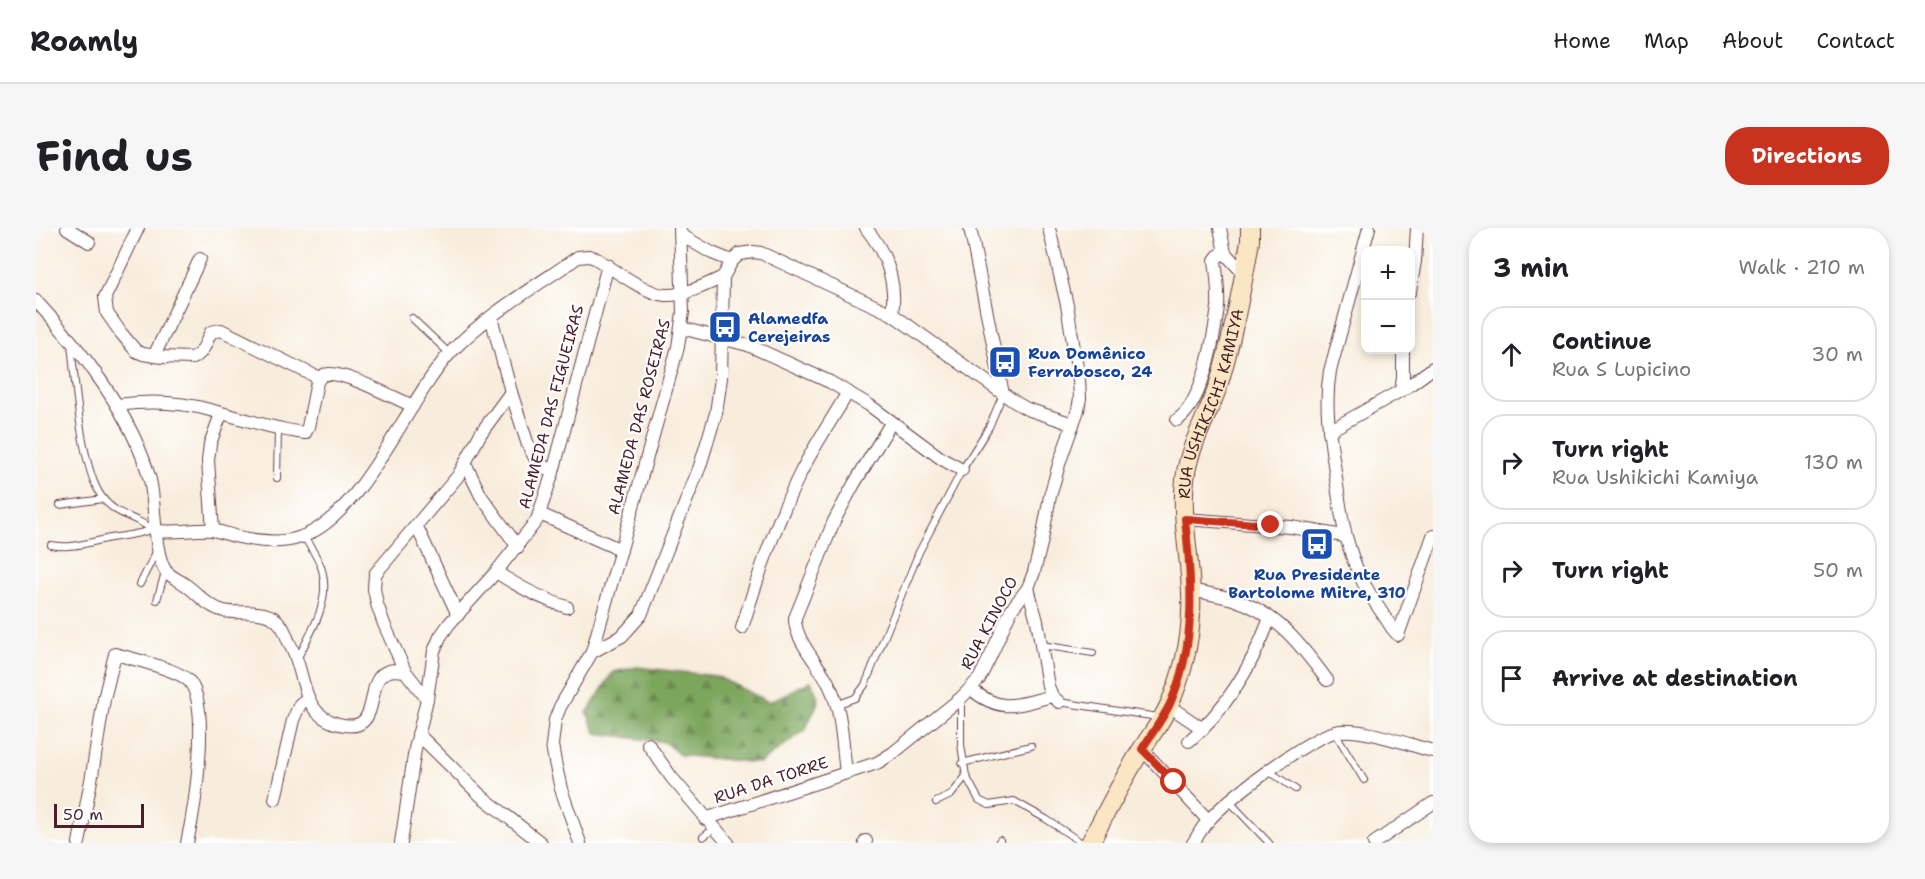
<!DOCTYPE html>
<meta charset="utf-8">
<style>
body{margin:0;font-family:"Shantell Sans",sans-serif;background:#f6f6f6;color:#202124}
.controls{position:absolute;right:18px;top:18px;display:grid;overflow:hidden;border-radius:12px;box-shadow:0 3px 9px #0003}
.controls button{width:54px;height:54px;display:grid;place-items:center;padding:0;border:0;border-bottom:2px solid #e0e0e0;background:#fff;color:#202124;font:30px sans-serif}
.scale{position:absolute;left:18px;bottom:15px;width:90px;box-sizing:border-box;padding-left:6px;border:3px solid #4a1f2b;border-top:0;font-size:16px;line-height:21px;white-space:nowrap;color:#4a1f2b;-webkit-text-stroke:4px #fff;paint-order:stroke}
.stop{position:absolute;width:18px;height:18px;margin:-14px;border:4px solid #c8321e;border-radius:50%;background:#fff}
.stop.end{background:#c8321e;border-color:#fff;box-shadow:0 2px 6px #0008}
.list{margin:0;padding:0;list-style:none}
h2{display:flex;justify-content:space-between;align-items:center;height:78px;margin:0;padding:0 24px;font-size:26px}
h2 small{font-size:20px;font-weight:400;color:#757577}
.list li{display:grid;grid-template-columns:39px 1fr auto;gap:18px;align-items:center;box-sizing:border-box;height:96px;margin:0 12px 12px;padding:0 12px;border:2px solid #e0e0e0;border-radius:24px}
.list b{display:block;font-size:22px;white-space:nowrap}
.list p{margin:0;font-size:20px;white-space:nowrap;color:#757577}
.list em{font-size:20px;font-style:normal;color:#757577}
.icon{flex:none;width:33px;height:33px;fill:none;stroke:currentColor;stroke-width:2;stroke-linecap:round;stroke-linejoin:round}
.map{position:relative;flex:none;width:1397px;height:615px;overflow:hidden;border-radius:24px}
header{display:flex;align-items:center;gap:36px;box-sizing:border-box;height:84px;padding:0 30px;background:#fff;border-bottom:2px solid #e0e0e0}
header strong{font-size:28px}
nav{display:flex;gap:33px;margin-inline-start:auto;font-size:21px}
.intro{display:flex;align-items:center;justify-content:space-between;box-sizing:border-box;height:144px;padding:0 36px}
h1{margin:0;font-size:42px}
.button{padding:15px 27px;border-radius:24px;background:#c8321e;color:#fff;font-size:21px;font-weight:700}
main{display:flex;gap:36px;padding:0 36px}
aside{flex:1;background:#fff;border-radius:24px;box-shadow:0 3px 9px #0003}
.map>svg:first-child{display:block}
.forest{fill:url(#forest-firs);stroke:#646244;stroke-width:1.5}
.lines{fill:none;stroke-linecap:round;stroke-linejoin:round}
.service-casing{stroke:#643e46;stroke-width:8}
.minor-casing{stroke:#643e46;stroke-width:14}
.secondary-casing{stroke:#643e46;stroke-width:20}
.service{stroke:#fff;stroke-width:6}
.minor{stroke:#fff;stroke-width:12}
.secondary{stroke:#fbe6c4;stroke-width:18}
.route{stroke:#c8321e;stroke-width:8}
.labels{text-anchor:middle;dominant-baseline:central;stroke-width:4.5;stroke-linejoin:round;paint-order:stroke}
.transit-label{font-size:16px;font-weight:bold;fill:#164399;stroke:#fff;text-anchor:start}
.street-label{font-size:16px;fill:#4a1f2b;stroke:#fff}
</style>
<header>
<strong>Roamly</strong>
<nav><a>Home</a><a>Map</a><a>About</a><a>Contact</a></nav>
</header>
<div class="intro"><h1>Find us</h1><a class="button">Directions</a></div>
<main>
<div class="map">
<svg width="1397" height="615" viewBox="0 0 1397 615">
<defs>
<pattern id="forest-firs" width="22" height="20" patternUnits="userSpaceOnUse" patternTransform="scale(1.5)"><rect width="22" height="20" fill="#7da65d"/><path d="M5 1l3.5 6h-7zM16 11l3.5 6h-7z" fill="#68874d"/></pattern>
</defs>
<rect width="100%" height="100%" fill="#fff"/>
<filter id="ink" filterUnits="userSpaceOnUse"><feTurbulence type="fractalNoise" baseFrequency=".0167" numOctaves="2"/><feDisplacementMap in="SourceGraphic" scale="12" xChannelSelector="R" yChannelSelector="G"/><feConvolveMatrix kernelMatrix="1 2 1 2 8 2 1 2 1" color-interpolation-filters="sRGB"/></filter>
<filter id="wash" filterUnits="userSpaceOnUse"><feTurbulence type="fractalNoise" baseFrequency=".008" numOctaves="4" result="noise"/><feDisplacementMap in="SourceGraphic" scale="24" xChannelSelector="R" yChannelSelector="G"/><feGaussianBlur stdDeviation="1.35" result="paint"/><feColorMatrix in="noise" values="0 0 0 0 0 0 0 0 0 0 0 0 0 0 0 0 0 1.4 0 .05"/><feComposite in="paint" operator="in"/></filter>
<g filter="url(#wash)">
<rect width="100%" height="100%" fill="#f8eddc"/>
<path class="forest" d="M601 439 680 448 733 474 775 453 783 472 769 502 724 535 644 527 628 514 560 505 551 485 577 444Z"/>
</g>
<g filter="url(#ink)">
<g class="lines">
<defs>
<g id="service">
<path d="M376 90 414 126"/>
<path d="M35 115C39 152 45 241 66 269 76 283 90 287 104 294 110 297 115 301 121 303"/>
<path d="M241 250 242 201"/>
<path d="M24 277 67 271"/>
<path d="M15 317C37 321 53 314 75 310 89 307 103 307 117 301"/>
<path d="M104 356 121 322"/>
<path d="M121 372 129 344"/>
<path d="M1005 417 1057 425"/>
<path d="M261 431C275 405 295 373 286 342 283 330 274 319 268 309"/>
<path d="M1023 474 1122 489"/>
<path d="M800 477 819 470 829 457 883 324 926 242 953 199 967 166"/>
<path d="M1300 503 1303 511 1328 552"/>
<path d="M926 535 995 518"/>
<path d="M1233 543 1259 561"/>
<path d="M930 548 943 572 953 577 978 573 1010 591 1046 615"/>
<path d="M900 574 915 567 930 548 925 517V470"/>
<path d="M1194 574 1233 615"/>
<path d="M667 609 679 600"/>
<path d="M962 615 964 612"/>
</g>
<g id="minor">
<path d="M31 0 53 14"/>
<path d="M102 0 69 69 71 85 85 105 100 123 107 126 126 129 156 130C168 126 170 113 175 104L185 102 283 150"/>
<path d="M830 0C850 25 861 54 856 86"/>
<path d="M934 0 967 166"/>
<path d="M1184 0 1189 25 1208 46"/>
<path d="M1333 0 1294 143C1288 177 1294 210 1299 243 1304 278 1307 308 1321 341 1329 362 1344 381 1356 400L1362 407 1397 308"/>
<path d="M645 7 676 25 696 33"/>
<path d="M1374 63 1379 33 1381 0"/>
<path d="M0 73C45 121 97 188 114 252 120 277 117 322 129 342 133 348 141 351 147 355 161 364 171 379 188 383 206 387 231 379 244 396 248 400 250 407 252 412 255 419 259 426 261 433 270 460 270 488 303 496 346 507 329 458 347 446 354 441 361 442 369 443"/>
<path d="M455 89 475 164 492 217 500 232 511 241 517 244"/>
<path d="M645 100 712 117 794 154 833 177 906 231 926 242"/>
<path d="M118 128 164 31"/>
<path d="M1365 162 1367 150V122"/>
<path d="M81 177C111 173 145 174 174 182 206 190 236 201 269 205L272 199 281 154C283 150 286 146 292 146 310 144 358 170 377 178"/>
<path d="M1141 192C1167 175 1178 109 1182 79 1183 64 1181 48 1179 32L1182 28 1189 25"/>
<path d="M1293 203 1371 159 1397 140"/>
<path d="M429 235 445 268 482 319"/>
<path d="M504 286 585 322"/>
<path d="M1149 291 1255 299 1308 308"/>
<path d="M381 299 422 387"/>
<path d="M177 302 172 233 174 216 185 186"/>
<path d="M121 303C140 305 158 301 176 302 183 303 191 306 198 308 219 313 244 317 265 309 328 287 370 173 415 124 451 86 499 59 542 29L553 28 559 30C576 40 610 66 629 67 648 68 670 57 687 49"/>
<path d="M460 344C483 359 505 371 531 379"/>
<path d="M992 360 1001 393 1012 458 1016 468 1023 474"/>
<path d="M1155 362C1169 365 1183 367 1197 371 1241 385 1265 417 1291 452"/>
<path d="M706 400C722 348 739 297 763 248 777 219 796 192 812 164"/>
<path d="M556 424 642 119 647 84 644 0"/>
<path d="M935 461C965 486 981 477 1016 468"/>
<path d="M391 471 369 443 348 396 341 376 338 361 339 346 422 248 445 205 475 164"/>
<path d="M1133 478 1167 501"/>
<path d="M382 506 444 567 505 615"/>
<path d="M1153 513C1191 480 1217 436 1234 390"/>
<path d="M612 516 636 550 692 615"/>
<path d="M1106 521 1172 592"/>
<path d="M810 545C806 513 806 476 789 449 779 433 758 409 759 390L798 293 818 256 855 195"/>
<path d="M239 571 257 492 264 476 272 470"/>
<path d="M669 591 841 535 857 525 925 470 943 451 955 427 975 382 992 360 998 344 1006 312 1014 268 1024 233 1042 182 1044 170 1043 152 1031 77 1013 0"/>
<path d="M43 615 56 547 68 471 79 426C97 431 140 441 152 452 176 475 158 584 151 615"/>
<path d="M365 615 379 521 391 471 398 423 404 409 413 396 460 344 501 292 517 244 572 37"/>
<path d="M544 615 525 561 519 534 516 517 519 492 524 479 556 424 586 408 605 387 664 238 680 185 685 150 687 49 696 33 704 26 717 24 725 25 856 86 979 174 991 181 1037 196"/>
<path d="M829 615 830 613"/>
<path d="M1157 615C1162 608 1166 599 1172 593 1192 570 1271 511 1299 504 1323 498 1373 517 1397 523"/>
<path d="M1338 615 1397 575"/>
</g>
<g id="secondary">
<path id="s1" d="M1054 615C1070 584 1086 553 1104 524 1114 508 1126 493 1133 477 1146 449 1154 415 1155 385 1158 334 1139 281 1153 231 1160 205 1175 181 1183 155 1197 108 1206 61 1214 13V0"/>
</g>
</defs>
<use href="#service" class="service-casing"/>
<use href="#minor" class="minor-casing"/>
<use href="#secondary" class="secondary-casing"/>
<use href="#service" class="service"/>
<use href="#minor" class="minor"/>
<use href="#secondary" class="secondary"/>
</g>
</g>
<g class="lines" filter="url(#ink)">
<path class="route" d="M1138 554 1106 521C1115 507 1125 493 1133 478 1161 417 1156 355 1149 291L1235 297"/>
</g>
<defs>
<symbol id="bus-square" viewBox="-11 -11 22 22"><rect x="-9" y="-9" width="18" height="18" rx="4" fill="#1a4fb4" stroke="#fff"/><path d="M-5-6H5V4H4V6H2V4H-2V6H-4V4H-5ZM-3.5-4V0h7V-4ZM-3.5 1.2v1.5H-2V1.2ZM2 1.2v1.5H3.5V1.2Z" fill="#fff"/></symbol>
</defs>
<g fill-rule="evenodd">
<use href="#bus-square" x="670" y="80" width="38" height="38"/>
<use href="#bus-square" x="950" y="115" width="38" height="38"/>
<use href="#bus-square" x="1262" y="297" width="38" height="38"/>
</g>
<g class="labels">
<g class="transit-label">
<text x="712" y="90">Alamedfa<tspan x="712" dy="18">Cerejeiras</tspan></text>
<text x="992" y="125">Rua Domênico<tspan x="992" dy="18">Ferrabosco, 24</tspan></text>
<text x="1281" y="346" text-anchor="middle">Rua Presidente<tspan x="1281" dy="18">Bartolome Mitre, 310</tspan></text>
</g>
<g class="street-label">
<text stroke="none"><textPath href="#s1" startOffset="468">RUA USHIKICHI KAMIYA</textPath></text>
<text transform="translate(515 179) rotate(-75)">ALAMEDA DAS FIGUEIRAS</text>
<text transform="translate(603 189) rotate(-75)">ALAMEDA DAS ROSEIRAS</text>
<text transform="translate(953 395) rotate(-62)">RUA KINOCO</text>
<text transform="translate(735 552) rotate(-18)">RUA DA TORRE</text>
</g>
</g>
</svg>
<div class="controls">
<button>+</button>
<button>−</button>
</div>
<div class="scale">50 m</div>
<div class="stop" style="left:1138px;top:554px"></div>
<div class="stop end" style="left:1235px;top:297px"></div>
</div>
<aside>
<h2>3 min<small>Walk · 210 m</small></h2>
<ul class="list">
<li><svg class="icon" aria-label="ahead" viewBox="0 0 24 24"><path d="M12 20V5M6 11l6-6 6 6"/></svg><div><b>Continue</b><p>Rua S Lupicino</p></div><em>30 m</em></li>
<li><svg class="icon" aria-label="right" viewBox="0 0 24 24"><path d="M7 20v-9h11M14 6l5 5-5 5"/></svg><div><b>Turn right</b><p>Rua Ushikichi Kamiya</p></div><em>130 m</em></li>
<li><svg class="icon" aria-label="right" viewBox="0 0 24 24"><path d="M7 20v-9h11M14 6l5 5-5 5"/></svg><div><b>Turn right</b></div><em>50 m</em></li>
<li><svg class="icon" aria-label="arrive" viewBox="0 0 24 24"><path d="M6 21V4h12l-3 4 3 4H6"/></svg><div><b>Arrive at destination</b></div></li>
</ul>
</aside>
</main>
